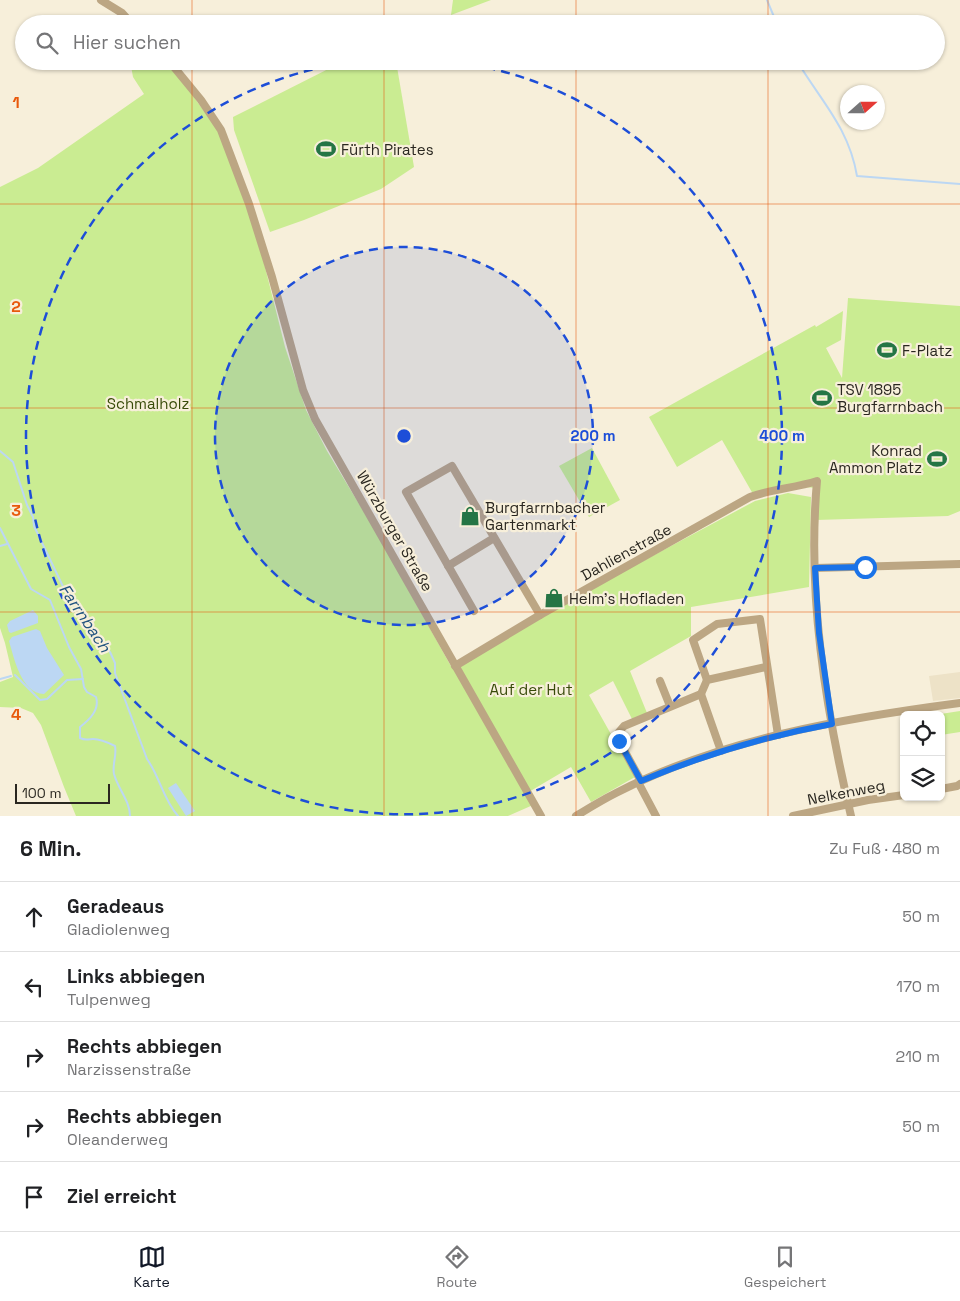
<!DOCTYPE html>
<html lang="de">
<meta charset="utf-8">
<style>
body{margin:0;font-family:"Space Grotesk",sans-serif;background:#f2f2f2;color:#202124}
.controls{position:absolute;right:15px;bottom:15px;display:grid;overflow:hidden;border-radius:8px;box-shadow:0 1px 4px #0004}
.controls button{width:45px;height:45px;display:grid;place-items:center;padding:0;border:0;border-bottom:1px solid #e0e0e0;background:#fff;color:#202124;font:25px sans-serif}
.compass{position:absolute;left:840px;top:85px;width:45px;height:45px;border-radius:50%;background:#fff;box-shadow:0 1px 4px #0004;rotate:69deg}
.scale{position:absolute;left:15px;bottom:12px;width:95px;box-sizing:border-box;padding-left:5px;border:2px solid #2a2720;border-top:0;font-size:14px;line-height:18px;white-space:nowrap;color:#2a2720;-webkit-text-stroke:4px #f7efda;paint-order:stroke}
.stop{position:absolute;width:15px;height:15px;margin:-11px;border:4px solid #1a73e8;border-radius:50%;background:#fff}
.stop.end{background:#1a73e8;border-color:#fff;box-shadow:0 1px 5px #0008}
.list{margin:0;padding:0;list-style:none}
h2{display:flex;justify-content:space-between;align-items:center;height:65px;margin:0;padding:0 20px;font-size:21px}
h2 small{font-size:16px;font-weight:400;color:#757577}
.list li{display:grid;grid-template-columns:32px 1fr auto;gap:15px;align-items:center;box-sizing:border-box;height:70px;padding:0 20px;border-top:1px solid #e0e0e0}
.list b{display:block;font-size:19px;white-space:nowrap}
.list p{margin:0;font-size:16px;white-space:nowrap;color:#757577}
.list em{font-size:16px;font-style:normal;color:#757577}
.icon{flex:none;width:28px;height:28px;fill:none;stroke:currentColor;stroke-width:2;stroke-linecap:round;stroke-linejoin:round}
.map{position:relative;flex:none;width:960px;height:816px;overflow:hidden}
.search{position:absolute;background:#fff;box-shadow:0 1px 4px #0004;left:15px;right:15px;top:15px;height:55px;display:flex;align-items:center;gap:12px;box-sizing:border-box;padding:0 18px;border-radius:28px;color:#757577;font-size:19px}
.sheet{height:415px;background:#fff}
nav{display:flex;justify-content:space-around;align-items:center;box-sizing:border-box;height:70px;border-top:1px solid #e0e0e0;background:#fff;font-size:14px;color:#757577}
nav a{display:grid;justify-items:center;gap:2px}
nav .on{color:#111827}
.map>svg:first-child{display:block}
.built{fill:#ede2c7}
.green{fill:#caec92}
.water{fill:#bcd7f3}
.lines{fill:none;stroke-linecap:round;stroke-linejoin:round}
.stream{stroke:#bcd7f3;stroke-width:2}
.minor{stroke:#bca683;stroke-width:8}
.route{stroke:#1a73e8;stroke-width:6}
.grid{fill:none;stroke:#e8590c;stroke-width:1;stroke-opacity:0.55}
.ring{fill:none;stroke:#1d4ed8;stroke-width:2.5;stroke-dasharray:9 6}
.labels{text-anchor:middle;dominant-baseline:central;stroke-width:4.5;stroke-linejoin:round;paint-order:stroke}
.poi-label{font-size:15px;fill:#2a2720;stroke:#f7efda;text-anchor:start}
.park-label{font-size:15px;fill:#384b09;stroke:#f7efda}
.street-label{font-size:15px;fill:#2a2720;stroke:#f7efda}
.water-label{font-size:16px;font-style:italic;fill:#21537f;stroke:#f7efda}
.grid-label{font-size:16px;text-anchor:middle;font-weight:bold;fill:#e8590c;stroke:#f7efda;stroke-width:4.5;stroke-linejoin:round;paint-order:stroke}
.centre{fill:#1d4ed8;stroke:#f7efda;stroke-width:2.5}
.ring-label{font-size:15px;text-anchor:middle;font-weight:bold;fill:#1d4ed8;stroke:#f7efda;stroke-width:4.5;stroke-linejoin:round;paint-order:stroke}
</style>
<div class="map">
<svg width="960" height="816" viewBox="0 0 960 816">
<rect width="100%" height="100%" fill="#f7efda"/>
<path class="built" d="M960 672V698L933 701 929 676Z"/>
<g class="green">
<path d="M453 0H491L451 15Z"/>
<path d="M135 61H168L219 132 258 239 285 347 306 410 327 451 376 532 452 668 572 599 755 501 788 493 811 497 809 587 691 607V636L630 671 647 713 632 719 613 681 589 695 635 777 591 802 571 767 527 793 533 805 508 816H76L64 787 41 725 33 713 21 708 0 707V682L13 677 5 643 0 628V187L38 168 144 94 133 77 131 66Z"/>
<path d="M344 61H396L414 167 381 189 304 220 270 232 234 130 233 117Z"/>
<path d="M848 298 960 306V511L948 516 816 520 817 488 789 486 753 494 722 440 677 467 649 417 815 325 816 327 843 311 841 340 826 348 842 378Z"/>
<path d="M592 448 620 500 589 517 559 466Z"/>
<path d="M960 711V732L941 735V715H934Z"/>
</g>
<g class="water">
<path d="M33 610 38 616V623L11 633 9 632 7 625 10 621Z"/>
<path d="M36 629 40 631 47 648 64 675 44 694C21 693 14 658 9 641L12 637Z"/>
<path d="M176 783 195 811 186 816 168 788Z"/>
</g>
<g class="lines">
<g class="stream">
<path d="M767 0 777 24"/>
<path d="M797 61C821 101 849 128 857 176L960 184"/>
<path d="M0 451 13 462 27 505 33 517 34 526 69 599 110 652 115 663V673L147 759C160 777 163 799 178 816"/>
<path d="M0 528 31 589 50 600 69 647 81 669 84 687 87 692 96 697C100 710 89 720 80 727V738C86 741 87 739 93 739 100 739 109 743 115 746 117 756 112 764 114 774 118 789 130 801 130 816"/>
<path d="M0 546 7 544"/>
<path d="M15 675 40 700 47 699 67 680 83 679"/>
<path d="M0 679 11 676"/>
</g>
<g class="minor">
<path d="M101 0 122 13 132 24"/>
<path d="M169 61 201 100 221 130 249 204 272 277 303 390 315 419 541 816"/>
<path d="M448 566 494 538"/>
<path d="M815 568 960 564"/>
<path d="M474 611 406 492 452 466 540 615"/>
<path d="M455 666 540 615 750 497C772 489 795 488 817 481 807 593 825 707 851 816"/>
<path d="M707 680 693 640 717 624 760 619 778 735"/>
<path d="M660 681 670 706"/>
<path d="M701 694 721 751"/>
<path d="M641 781 619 741 618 733 624 726 701 694 707 680 766 667"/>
<path d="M638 782 656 816"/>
<path d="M941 789 957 786 960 784"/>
<path d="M576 816C589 808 602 800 616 793 720 739 845 718 960 703"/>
<path d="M793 816 868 800 904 795"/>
</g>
</g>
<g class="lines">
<path class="route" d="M619 741 641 781C703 755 766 736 832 724L819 633 815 568 865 567"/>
</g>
<path class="grid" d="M192 0V24M384 0V24M576 0V24M768 0V24M192 61V816M384 61V816M576 61V816M768 61V816M0 204H960M0 408H960M0 612H960"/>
<circle cx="404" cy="436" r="189" fill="#1d4ed8" fill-opacity=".12"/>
<g class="ring">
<circle cx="404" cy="436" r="189"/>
<path d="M457 62A378 378 0 1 1 351 62"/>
</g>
<defs>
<symbol id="stadium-bare" viewBox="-9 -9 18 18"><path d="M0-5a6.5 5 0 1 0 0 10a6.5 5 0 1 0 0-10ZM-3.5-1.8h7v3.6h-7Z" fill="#257545" stroke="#f7efda" stroke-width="2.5" paint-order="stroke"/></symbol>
<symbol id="shop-bare" viewBox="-9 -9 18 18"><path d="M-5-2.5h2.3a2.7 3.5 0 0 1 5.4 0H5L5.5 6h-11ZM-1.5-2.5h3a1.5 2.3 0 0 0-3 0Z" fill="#257545" stroke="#f7efda" stroke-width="2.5" paint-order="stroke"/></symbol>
</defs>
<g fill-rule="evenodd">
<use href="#stadium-bare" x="312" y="135" width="28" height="28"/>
<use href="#stadium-bare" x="873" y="336" width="28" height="28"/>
<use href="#stadium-bare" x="808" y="384" width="28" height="28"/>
<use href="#stadium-bare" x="923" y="445" width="28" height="28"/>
<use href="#shop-bare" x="456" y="502" width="28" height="28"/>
<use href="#shop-bare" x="540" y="584" width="28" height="28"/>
</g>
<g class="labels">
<g class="poi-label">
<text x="341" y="149">Fürth Pirates</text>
<text x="902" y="350">F-Platz</text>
<text x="837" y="389">TSV 1895<tspan x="837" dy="17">Burgfarrnbach</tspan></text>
<text x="922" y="450" text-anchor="end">Konrad<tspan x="922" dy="17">Ammon Platz</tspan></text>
<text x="485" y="507">Burgfarrnbacher<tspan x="485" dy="17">Gartenmarkt</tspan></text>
<text x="569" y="598">Helm's Hofladen</text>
</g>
<g class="park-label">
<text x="148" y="403">Schmalholz</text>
<text x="531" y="689">Auf der Hut</text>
</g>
<g class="street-label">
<text transform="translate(395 531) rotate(60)">Würzburger Straße</text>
<text transform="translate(626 552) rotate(-29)">Dahlienstraße</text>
<text transform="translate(846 792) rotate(-11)">Nelkenweg</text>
</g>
<g class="water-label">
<text transform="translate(85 618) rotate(56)">Farrnbach</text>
</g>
</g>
<g class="grid-label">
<text x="16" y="108">1</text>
<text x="16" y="312">2</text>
<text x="16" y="516">3</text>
<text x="16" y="720">4</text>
</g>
<circle cx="404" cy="436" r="8" class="centre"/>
<g class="ring-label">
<text x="593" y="441">200 m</text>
<text x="782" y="441">400 m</text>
</g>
</svg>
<div class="controls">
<button><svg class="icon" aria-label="locate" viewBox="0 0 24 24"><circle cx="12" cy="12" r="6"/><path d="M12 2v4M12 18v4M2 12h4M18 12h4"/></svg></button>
<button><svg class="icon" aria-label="layers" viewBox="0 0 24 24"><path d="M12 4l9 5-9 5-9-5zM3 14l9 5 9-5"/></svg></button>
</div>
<svg class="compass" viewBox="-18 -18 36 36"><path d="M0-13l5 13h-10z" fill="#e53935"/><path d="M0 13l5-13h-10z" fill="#757577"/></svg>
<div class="scale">100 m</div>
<div class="stop" style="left:865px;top:567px"></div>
<div class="stop end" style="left:619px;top:741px"></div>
<div class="search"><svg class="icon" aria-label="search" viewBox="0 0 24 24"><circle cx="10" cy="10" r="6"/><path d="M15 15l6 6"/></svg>Hier suchen</div>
</div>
<section class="sheet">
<h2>6 Min.<small>Zu Fuß · 480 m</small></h2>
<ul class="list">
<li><svg class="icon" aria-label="ahead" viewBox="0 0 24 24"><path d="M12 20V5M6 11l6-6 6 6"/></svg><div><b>Geradeaus</b><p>Gladiolenweg</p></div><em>50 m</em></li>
<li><svg class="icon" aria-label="left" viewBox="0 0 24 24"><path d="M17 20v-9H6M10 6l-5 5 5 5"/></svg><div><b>Links abbiegen</b><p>Tulpenweg</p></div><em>170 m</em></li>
<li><svg class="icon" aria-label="right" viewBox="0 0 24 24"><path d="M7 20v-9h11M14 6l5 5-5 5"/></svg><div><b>Rechts abbiegen</b><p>Narzissenstraße</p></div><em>210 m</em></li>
<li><svg class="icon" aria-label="right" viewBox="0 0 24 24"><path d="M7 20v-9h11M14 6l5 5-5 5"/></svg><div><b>Rechts abbiegen</b><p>Oleanderweg</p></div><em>50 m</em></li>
<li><svg class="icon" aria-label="arrive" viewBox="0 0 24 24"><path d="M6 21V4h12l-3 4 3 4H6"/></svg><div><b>Ziel erreicht</b></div></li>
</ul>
</section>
<nav>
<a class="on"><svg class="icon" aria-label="map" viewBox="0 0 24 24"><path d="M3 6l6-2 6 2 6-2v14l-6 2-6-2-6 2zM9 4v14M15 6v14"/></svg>Karte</a>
<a><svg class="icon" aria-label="directions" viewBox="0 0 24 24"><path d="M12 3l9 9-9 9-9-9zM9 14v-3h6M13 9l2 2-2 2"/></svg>Route</a>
<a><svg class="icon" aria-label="saved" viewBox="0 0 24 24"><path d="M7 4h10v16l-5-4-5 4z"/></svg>Gespeichert</a>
</nav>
